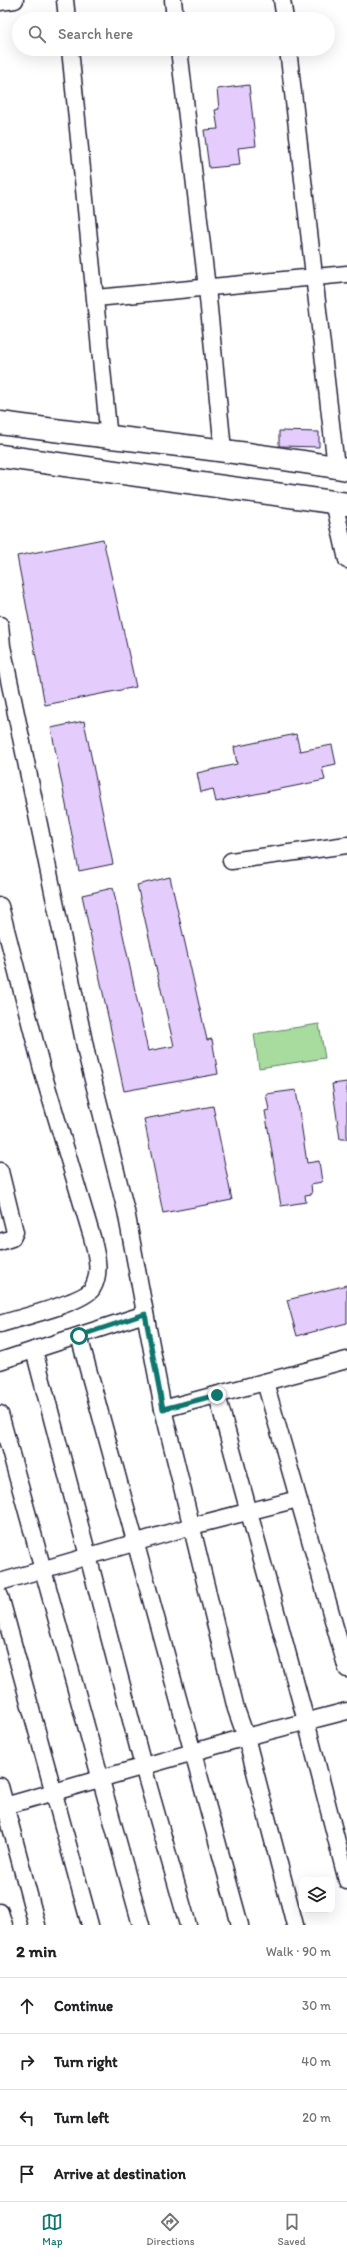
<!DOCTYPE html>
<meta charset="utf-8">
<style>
body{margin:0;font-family:Itim,sans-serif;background:#f2f2f2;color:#202124}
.controls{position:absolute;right:12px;bottom:12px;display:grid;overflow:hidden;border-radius:8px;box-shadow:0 4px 16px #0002}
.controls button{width:36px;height:36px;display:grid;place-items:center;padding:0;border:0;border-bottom:1px solid #e0e0e0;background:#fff;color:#202124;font:20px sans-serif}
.stop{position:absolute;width:12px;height:12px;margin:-9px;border:3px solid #0f766e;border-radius:50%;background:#fff}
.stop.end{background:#0f766e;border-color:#fff;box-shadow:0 1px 4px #0008}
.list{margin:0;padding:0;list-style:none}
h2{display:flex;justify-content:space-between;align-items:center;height:52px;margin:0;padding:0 16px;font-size:17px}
h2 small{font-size:13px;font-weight:400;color:#757577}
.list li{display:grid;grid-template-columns:26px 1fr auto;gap:12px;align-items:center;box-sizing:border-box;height:56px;padding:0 16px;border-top:1px solid #e0e0e0}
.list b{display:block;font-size:15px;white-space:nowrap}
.list em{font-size:13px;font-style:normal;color:#757577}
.icon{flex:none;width:22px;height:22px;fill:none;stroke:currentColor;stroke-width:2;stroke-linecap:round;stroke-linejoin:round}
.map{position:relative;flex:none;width:347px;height:1925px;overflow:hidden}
.search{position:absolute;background:#fff;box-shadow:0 4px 16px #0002;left:12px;right:12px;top:12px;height:44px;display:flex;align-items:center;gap:10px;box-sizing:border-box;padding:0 14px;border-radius:22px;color:#757577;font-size:15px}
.sheet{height:276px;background:#fff}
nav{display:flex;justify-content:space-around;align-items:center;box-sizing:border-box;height:56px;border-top:1px solid #e0e0e0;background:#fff;font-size:11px;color:#757577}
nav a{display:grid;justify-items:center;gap:2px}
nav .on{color:#0f766e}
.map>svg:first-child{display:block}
.green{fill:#a7dc9e;stroke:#647f6c}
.building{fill:#e4ccfc;stroke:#22223b}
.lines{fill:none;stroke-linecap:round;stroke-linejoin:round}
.minor-casing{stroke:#22223b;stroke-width:19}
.highway-casing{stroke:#22223b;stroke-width:25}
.minor{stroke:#fff;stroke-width:16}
.highway{stroke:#fff;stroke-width:22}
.route{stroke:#0f766e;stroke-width:5}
</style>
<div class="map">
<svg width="347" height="1925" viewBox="0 0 347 1925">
<rect width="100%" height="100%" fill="#fff"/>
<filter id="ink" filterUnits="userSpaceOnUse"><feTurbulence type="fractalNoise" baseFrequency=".025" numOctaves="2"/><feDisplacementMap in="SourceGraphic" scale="8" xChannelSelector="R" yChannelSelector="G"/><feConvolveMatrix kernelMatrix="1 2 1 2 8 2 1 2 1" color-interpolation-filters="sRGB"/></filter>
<g filter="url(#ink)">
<path class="green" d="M319 1024 325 1058 259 1068 254 1034Z"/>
<g class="building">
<path d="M249 85 256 146 238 148 240 165 209 168 204 130 218 129 215 110 219 109 217 89Z"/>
<path d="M279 431 319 432V447L279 446Z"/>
<path d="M103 539 136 687 45 705 17 556Z"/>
<path d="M84 721 113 864 79 871 51 728Z"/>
<path d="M296 734 300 751 332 745 336 764 322 767 325 780 216 802 213 789 201 792 197 773 237 764 234 747Z"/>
<path d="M170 877 207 1040 212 1039 218 1074 124 1091 82 895 113 888 148 1051 174 1046 137 885Z"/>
<path d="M347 1082V1139H340L332 1084Z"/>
<path d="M296 1090 307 1163 319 1161 322 1182 311 1184 312 1194 305 1195 306 1202 281 1206 265 1111 269 1110 266 1094Z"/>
<path d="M213 1106 232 1200 163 1213 144 1119Z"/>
<path d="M347 1285V1323L297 1336 287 1300Z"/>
</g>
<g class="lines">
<defs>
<g id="minor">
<path d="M65 0 67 19"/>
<path d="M173 0 175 19"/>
<path d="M282 0 285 19"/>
<path d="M0 2 15 0"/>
<path d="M70 49 109 439"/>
<path d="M179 49 207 288 223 450"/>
<path d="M288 49 336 467"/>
<path d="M96 298 347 274"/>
<path d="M334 502 347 560"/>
<path d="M0 625 2 646 87 1056 126 1211 163 1409 236 1709 246 1737 295 1925"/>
<path d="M231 861 347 845"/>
<path d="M0 906 43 1073 92 1237C96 1253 102 1273 92 1289 82 1303 19 1318 0 1324"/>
<path d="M0 1171 15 1232 12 1238 0 1242"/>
<path d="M79 1336 240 1925"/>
<path d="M34 1350 143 1766 188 1925"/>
<path d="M0 1361 145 1314"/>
<path d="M265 1382 347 1669"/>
<path d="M217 1395 306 1721 347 1881"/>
<path d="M163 1409 347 1360"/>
<path d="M0 1414 141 1925"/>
<path d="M0 1582 192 1526 298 1499"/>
<path d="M0 1596 90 1925"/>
<path d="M0 1786 37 1925"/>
<path d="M5 1806 246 1737 347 1711"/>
<path d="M0 1912 4 1925"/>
</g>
<g id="highway">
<path d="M0 423C116 439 232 449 347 469"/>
<path d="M0 456 347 504"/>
</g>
</defs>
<use href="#minor" class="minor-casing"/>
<use href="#highway" class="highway-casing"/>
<use href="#minor" class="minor"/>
<use href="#highway" class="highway"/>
</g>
</g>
<g class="lines" filter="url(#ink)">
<path class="route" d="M79 1336 145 1314 163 1409 217 1395"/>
</g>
</svg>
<div class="controls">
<button><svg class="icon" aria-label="layers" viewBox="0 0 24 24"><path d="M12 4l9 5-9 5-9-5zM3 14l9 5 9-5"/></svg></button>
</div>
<div class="stop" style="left:79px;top:1336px"></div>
<div class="stop end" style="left:217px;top:1395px"></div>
<div class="search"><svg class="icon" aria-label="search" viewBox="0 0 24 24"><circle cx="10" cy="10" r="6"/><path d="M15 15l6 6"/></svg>Search here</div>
</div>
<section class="sheet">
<h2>2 min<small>Walk · 90 m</small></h2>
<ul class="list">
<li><svg class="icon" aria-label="ahead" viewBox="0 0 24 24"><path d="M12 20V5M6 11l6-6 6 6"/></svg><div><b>Continue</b></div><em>30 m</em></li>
<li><svg class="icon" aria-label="right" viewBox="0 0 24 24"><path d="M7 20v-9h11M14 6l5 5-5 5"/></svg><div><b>Turn right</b></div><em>40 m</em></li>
<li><svg class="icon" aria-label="left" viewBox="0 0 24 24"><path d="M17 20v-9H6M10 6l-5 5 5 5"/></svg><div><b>Turn left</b></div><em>20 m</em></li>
<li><svg class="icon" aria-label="arrive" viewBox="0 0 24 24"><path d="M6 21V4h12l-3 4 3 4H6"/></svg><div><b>Arrive at destination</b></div></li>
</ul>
</section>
<nav>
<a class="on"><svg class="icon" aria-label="map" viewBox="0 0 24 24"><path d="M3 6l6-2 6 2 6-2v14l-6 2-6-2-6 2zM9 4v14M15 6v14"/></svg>Map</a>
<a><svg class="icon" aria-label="directions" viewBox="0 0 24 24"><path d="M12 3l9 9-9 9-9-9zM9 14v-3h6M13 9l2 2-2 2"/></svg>Directions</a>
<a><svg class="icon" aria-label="saved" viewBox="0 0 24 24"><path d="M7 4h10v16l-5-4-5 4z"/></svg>Saved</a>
</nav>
